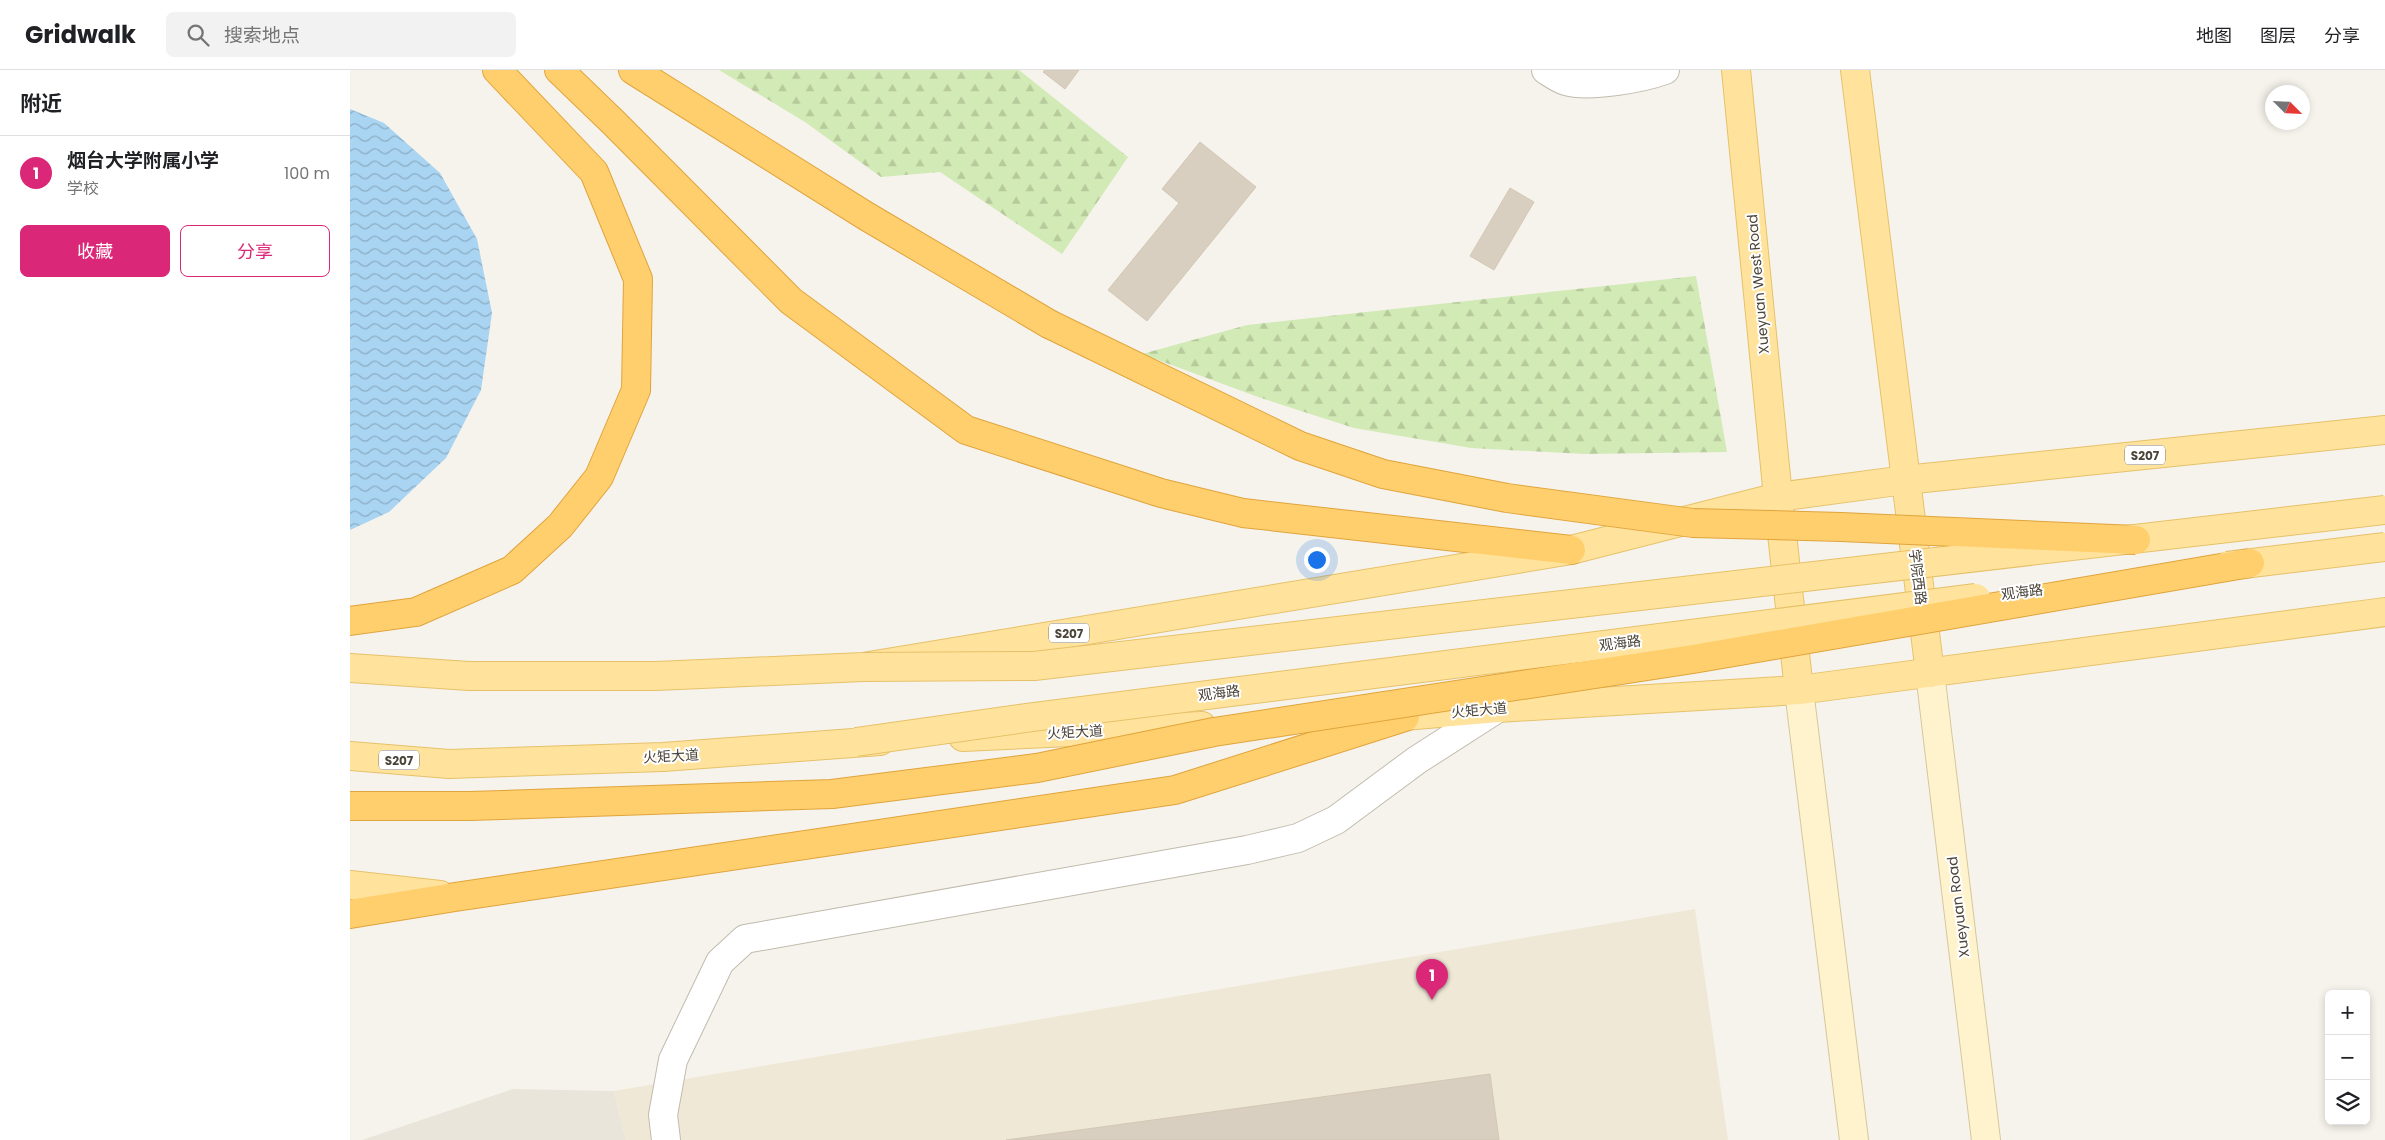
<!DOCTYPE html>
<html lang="zh">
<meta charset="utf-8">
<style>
body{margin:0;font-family:Poppins,"Noto Sans SC",sans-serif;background:#f2f2f2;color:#202124}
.controls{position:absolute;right:15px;bottom:15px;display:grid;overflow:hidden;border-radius:8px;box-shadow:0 2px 8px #0003}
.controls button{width:45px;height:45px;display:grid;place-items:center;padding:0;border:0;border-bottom:1px solid #e0e0e0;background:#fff;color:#202124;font:25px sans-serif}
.compass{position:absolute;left:1915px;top:15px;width:45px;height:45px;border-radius:50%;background:#fff;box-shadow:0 2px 8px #0003;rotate:114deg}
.you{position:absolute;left:966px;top:489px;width:18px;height:18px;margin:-12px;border:4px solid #fff;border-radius:50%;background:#1a73e8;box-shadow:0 0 0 8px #1a73e833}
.badge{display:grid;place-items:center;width:32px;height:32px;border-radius:50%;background:#db2777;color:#fff;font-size:16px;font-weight:700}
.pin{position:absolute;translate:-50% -41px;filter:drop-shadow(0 1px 2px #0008)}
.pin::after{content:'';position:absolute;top:26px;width:18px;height:15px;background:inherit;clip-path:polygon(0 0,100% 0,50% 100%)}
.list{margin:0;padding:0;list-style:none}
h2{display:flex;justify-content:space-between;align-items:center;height:65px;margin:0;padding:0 20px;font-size:21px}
h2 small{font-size:16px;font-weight:400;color:#757577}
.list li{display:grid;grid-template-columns:32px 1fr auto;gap:15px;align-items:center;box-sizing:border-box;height:75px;padding:0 20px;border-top:1px solid #e0e0e0}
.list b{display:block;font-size:19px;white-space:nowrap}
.list p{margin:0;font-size:16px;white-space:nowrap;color:#757577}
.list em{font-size:16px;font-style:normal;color:#757577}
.actions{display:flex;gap:10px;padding:15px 20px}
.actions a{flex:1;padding:11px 0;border:1px solid #db2777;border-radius:8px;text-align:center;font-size:18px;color:#db2777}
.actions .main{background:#db2777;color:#fff}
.icon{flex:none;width:28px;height:28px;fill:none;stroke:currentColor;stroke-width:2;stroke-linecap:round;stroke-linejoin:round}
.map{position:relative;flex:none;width:2035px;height:1070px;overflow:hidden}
header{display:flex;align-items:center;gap:30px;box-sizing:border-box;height:70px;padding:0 25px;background:#fff;border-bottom:1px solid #e0e0e0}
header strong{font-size:24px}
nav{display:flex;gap:28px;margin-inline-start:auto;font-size:18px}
.search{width:350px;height:45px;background:#f2f2f2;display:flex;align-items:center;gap:12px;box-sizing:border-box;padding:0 18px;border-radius:8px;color:#757577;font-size:19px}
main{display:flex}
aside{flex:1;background:#fff}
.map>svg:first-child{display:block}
.residential{fill:#eae5da}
.education{fill:#efe8d6}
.forest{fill:url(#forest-firs)}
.water{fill:url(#water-waves)}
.building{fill:#d8cfc1;stroke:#d3c7b4}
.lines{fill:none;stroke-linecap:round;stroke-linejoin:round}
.minor-casing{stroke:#c2bbae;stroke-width:30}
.secondary-casing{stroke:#d6c79b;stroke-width:30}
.primary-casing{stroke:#e6c16a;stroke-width:30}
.motorway-casing{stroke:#e0a43c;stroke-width:30}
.minor{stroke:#fff;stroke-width:28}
.secondary{stroke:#fff3cd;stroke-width:28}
.primary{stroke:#ffe39c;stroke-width:28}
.motorway{stroke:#ffcf6e;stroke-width:28}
.primary-bridge-casing{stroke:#e6c16a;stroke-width:30;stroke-linecap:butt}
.motorway-bridge-casing{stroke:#e0a43c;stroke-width:30;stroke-linecap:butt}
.primary-bridge{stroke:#ffe39c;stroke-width:28}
.motorway-bridge{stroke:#ffcf6e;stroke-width:28}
.labels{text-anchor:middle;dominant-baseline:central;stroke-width:4;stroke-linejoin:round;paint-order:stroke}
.shield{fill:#fff;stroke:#817c74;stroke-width:1}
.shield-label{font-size:12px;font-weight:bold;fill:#4b4439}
.street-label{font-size:14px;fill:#4b4439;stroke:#fff}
</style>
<header>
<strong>Gridwalk</strong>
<div class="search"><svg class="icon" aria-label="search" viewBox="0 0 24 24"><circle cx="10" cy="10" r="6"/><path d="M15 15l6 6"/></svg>搜索地点</div>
<nav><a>地图</a><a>图层</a><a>分享</a></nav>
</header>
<main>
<aside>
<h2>附近<small></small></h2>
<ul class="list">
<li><span class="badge">1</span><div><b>烟台大学附属小学</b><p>学校</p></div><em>100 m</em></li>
</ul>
<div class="actions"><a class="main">收藏</a><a>分享</a></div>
</aside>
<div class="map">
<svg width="2035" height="1070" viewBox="0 0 2035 1070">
<defs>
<pattern id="forest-firs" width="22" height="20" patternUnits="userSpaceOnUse" patternTransform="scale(1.25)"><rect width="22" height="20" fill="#d2eab5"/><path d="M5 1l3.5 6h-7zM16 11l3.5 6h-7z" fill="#b6ca9c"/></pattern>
<pattern id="water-waves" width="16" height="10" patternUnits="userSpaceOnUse" patternTransform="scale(1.25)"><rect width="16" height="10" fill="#a9d4f2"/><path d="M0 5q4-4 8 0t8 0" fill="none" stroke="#8caec5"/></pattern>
</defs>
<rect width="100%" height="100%" fill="#f6f3ec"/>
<path class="residential" d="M163 1019 264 1021 276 1070H12Z"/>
<path class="education" d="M1345 839 1378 1070H276L264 1021Z"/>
<g class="forest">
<path d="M369 0H669L778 87 712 184 590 102 531 107 455 52Z"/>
<path d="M1346 206 1377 382 1235 384 1121 378 1004 358 908 327 792 284 897 255Z"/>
</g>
<path class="water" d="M0 39 34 53 90 103 127 169 142 243 131 320 96 388 39 442 0 460Z"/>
<g class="building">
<path d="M695 0H729L715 19 693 2Z"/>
<path d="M850 72 906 117 797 251 758 220 829 133 812 119Z"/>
<path d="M1160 118 1184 132 1144 200 1120 186Z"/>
<path d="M1140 1004 1149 1070H656Z"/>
</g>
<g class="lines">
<defs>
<g id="minor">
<path d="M1196 0C1202 4 1209 9 1216 11 1239 18 1293 8 1315 0"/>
<path d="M316 1070 313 1045 323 990 370 892 395 869 897 780 948 768 986 750 1067 690 1148 638"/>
</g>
<g id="secondary">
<path d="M1580 603 1636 1070"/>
<path d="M1449 620 1504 1070"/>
</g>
<g id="primary">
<path d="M1386 0 1428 427 1449 620"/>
<path d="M1505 0 1580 603"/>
<path d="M0 598 119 606H306L513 597 1221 480 1428 427 1555 410 2035 360"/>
<path d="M1030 648 1148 638 1449 620 2035 542"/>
<path d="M613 667 852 656"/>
<path d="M0 686 99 694 313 687 530 671"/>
<path d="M0 815 90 825"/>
</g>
<g id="motorway">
<path d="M209 0 263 52 441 231 616 360 811 423 893 443 1221 480"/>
<path d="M283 0 516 146 699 254"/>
<path d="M0 551 66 542 162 500 210 456 249 407 286 320 288 209 244 102 147 0"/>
<path d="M0 844 105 827 825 720 1055 647"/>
</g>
</defs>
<use href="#minor" class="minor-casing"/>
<use href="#secondary" class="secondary-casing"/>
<use href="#primary" class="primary-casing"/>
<use href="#motorway" class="motorway-casing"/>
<use href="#minor" class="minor"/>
<use href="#secondary" class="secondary"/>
<use href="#primary" class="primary"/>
<use href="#motorway" class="motorway"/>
<defs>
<g id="primary-bridge">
<path d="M1877 496 2035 477"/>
<path d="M513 597 684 596 2035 440"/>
<path d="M506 672 683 647 1626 528"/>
</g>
<g id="motorway-bridge">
<path d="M699 254 950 376 1033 404 1157 428 1343 453 1491 457 1786 470"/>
<path d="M0 736H120L482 724 687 698 864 662 1343 589 1900 493"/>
</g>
</defs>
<use href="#primary-bridge" class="primary-bridge-casing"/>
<use href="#motorway-bridge" class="motorway-bridge-casing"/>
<use href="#primary-bridge" class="primary-bridge"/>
<use href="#motorway-bridge" class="motorway-bridge"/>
</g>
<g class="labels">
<g class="shield">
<rect x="1775" y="375.5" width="40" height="19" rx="4"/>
<rect x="699" y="553.5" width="40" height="19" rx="4"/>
<rect x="29" y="680.5" width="40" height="19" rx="4"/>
</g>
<g class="shield-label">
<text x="1795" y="385">S207</text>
<text x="719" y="563">S207</text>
<text x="49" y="690">S207</text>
</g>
<g class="street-label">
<text transform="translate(1408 214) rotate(-95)">Xueyuan West Road</text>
<text transform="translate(1568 507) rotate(83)">学院西路</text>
<text transform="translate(1672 522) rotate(-7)">观海路</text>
<text transform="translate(1270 573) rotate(-7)">观海路</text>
<text transform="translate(869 623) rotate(-7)">观海路</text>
<text transform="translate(1129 640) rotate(-5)">火矩大道</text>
<text transform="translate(725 662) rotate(-3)">火矩大道</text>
<text transform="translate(321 686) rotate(-3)">火矩大道</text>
<text transform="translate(1608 837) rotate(-97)">Xueyuan Road</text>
</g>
</g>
</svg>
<div class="controls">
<button>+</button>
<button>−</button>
<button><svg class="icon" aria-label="layers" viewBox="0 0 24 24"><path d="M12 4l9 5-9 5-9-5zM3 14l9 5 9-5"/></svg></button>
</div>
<svg class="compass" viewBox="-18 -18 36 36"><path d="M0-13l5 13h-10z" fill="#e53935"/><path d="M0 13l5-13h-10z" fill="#757577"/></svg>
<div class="you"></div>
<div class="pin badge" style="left:1082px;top:930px">1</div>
</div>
</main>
